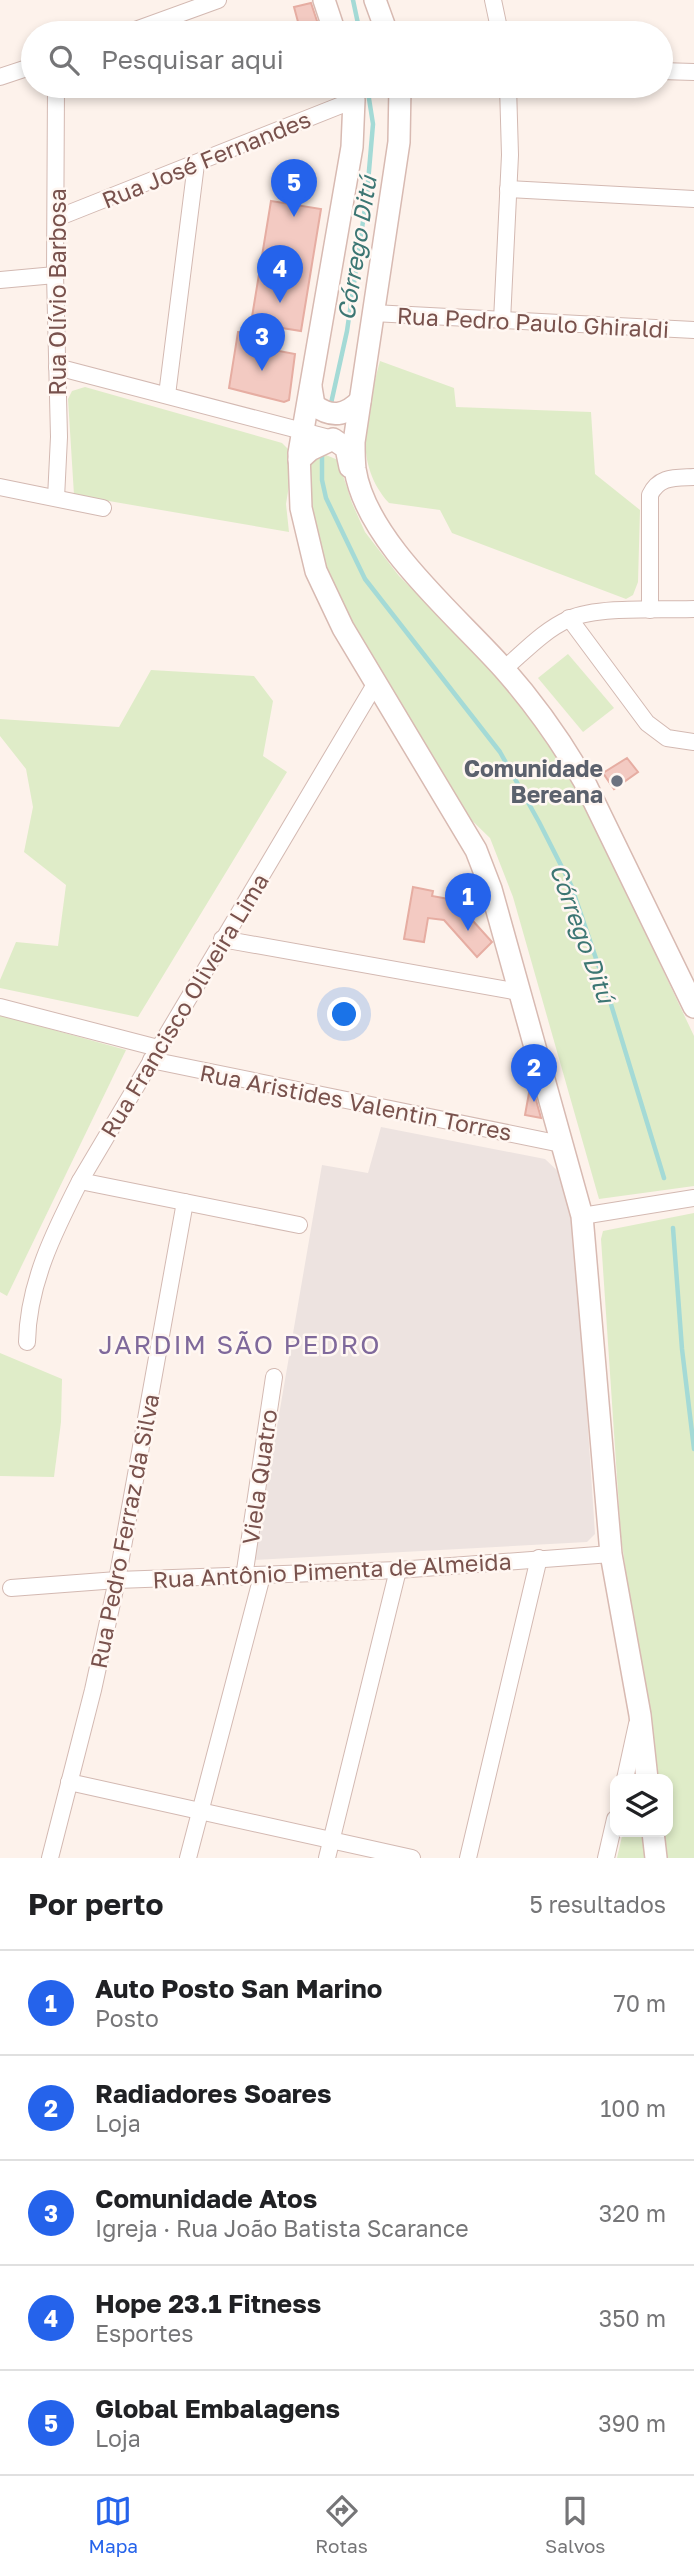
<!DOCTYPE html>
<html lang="pt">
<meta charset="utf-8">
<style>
body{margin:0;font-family:"Golos Text",sans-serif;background:#f6f6f6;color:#202124}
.controls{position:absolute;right:21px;bottom:21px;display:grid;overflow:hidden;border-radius:14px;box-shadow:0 4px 10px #0003}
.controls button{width:63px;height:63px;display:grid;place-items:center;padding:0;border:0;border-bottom:2px solid #e0e0e0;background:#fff;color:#202124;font:35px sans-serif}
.you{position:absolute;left:345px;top:1015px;width:24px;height:24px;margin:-18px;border:5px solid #fff;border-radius:50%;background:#1a73e8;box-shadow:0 0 0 10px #1a73e833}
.badge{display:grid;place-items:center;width:46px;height:46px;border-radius:50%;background:#2563eb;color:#fff;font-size:23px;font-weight:700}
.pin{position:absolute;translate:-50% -58px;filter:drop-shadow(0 2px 4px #0008)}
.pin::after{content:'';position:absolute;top:37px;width:24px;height:21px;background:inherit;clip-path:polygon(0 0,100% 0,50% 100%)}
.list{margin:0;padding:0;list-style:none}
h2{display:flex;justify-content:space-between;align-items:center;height:91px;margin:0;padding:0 28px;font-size:30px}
h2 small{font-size:23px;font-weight:400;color:#757577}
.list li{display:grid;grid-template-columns:46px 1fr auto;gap:21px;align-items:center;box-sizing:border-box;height:105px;padding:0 28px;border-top:2px solid #e0e0e0}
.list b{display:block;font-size:26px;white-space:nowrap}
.list p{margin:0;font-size:23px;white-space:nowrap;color:#757577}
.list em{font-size:23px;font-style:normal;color:#757577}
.icon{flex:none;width:38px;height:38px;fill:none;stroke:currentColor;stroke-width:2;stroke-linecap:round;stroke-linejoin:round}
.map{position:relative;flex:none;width:694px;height:1858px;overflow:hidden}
.search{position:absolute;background:#fff;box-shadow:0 4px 10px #0003;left:21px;right:21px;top:21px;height:77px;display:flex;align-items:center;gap:18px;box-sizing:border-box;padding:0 24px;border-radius:38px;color:#757577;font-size:26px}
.sheet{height:616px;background:#fff}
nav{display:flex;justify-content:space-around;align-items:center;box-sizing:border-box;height:98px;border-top:2px solid #e0e0e0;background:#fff;font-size:19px;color:#757577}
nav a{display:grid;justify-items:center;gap:4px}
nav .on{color:#2563eb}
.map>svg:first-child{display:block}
.industrial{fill:#ede3e0}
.green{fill:#dfecc8}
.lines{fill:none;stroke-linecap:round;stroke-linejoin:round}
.stream{stroke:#a4dad6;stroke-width:4.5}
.building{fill:#f3cac2;stroke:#e6ada2;stroke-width:2}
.minor-casing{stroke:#d3b9b2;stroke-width:18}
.secondary-casing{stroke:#d8bab2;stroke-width:24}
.minor{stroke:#fff;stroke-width:16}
.secondary{stroke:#fff;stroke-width:21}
.worship-dot{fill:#6b7280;stroke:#fff7f2;stroke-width:2.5}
.labels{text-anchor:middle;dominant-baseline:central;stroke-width:5;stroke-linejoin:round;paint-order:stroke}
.street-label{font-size:23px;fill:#79524d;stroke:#fff7f2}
.worship-label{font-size:23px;font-weight:bold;fill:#5b616d;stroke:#fff7f2;text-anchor:end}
.water-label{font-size:24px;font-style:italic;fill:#3c7673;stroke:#fff7f2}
.quarter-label{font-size:26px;letter-spacing:2px;fill:#7f699b;stroke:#fff7f2}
</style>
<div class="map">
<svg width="694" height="1858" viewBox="0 0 694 1858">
<rect width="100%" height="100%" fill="#fdf2eb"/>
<path class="industrial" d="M381 1127 545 1159 562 1175 575 1234 595 1534 587 1542 254 1560 322 1165 368 1173Z"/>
<g class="green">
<path d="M380 361 454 388 456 407 591 412 595 474 640 510 638 582 633 595 626 599 452 533 440 510 389 503C351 461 367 410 380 361Z"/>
<path d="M85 387 282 443 290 451 292 467 286 504 289 532 74 495 68 399 72 391Z"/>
<path d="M326 455 338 460 352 503 365 532 399 576 497 673 539 725 578 790 694 1036V1186L599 1199 513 897 490 838 459 808 355 631 314 542 307 467 314 458Z"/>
<path d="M568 654 614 708 583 732 538 678Z"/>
<path d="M151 670 254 676 273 701 263 756 287 772 138 1017 0 988V980L16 942 58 946 66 885 24 852 33 807 26 769 0 736V719L119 727Z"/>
<path d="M0 1015 126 1050 7 1296 0 1292Z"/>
<path d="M694 1213V1858H660L658 1832H668V1779H652L644 1701 621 1537 601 1239 603 1231Z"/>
<path d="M0 1353 62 1379 61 1422 54 1477 0 1476Z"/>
<path d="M623 1832H643L646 1858H617Z"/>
</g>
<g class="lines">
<g class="stream">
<path d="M353 0 360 33"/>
<path d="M330 408 347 331 367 194 373 124 367 86"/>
<path d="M322 455V480L326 498 365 579 500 752 539 822 571 885 606 988 664 1178"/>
<path d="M673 1228 682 1349 694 1449"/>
</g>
</g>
<g class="building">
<path d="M311 3 321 33H301L294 7Z"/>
<path d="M271 201 321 209 301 331 251 323Z"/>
<path d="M238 332 249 333 247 345 295 354 289 400 284 402 229 388Z"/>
<path d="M627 758 638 772 614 789 603 773Z"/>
<path d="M413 887 433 891 432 896 454 900 492 942 477 957 444 920 428 918 424 942 404 939Z"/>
<path d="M531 1082 541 1118 525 1115Z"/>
</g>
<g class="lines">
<defs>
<g id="minor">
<path d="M493 0 500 33"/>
<path d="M127 33 218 0"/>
<path d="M661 71 694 72"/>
<path d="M0 77 33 66"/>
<path d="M56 86 55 275 59 437 56 498"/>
<path d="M508 189 694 199"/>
<path d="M57 218 354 100"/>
<path d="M0 280 55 275"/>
<path d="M373 313 694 330"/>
<path d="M502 321 510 155 508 86"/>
<path d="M57 367 333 439"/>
<path d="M167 395 196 164"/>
<path d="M0 487 103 508"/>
<path d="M650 610V495C659 476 675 478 694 477"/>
<path d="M569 618 647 723 667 738 694 742"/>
<path d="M504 669C524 652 544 630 569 619 598 606 660 610 694 609"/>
<path d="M222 939 519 992"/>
<path d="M0 1007 158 1048"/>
<path d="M151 1060 561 1144"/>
<path d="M80 1181 299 1225"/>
<path d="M582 1216 694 1198"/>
<path d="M27 1342C28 1284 54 1232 80 1181L377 681"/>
<path d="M244 1577 274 1377"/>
<path d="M11 1588 117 1580 398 1570 611 1554"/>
<path d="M625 1779 637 1724"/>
<path d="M69 1782 412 1858"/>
<path d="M50 1858 93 1690 117 1580 185 1202"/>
<path d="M188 1858 262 1576"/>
<path d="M327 1858 398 1570"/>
<path d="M468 1858 539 1558"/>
<path d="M606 1858 615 1819"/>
</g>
<g id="secondary">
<path d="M324 0 335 33"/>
<path d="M375 0 387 33"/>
<path d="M351 86 354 100 352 147 299 453 301 508 316 571 343 628 476 850 491 889 582 1216 611 1554 640 1715 647 1779"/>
<path d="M400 86 399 142 354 442C354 451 354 460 355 469 366 541 456 615 503 668 534 703 561 741 584 781L694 1007"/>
<path d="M311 387 314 405C331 418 345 416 360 401"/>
<path d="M299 460 310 450 333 439 346 448 350 467"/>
<path d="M653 1832 656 1858"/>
</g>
</defs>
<use href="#minor" class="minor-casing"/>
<use href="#secondary" class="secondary-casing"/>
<use href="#minor" class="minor"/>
<use href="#secondary" class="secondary"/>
</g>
<circle class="worship-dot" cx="617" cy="781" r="7"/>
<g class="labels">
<g class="street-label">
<text transform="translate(206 159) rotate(-22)">Rua José Fernandes</text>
<text transform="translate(57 292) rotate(-90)">Rua Olívio Barbosa</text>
<text transform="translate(533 322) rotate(3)">Rua Pedro Paulo Ghiraldi</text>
<text transform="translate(184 1005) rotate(-59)">Rua Francisco Oliveira Lima</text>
<text transform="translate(356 1102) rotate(11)">Rua Aristides Valentin Torres</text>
<text transform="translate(259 1477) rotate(-82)">Viela Quatro</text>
<text transform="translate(124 1531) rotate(-79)">Rua Pedro Ferraz da Silva</text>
<text transform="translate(332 1570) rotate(-3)">Rua Antônio Pimenta de Almeida</text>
</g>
<g class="worship-label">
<text x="603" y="768">Comunidade<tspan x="603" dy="26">Bereana</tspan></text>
</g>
<g class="water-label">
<text transform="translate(356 248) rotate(-81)">Córrego Ditú</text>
<text transform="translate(583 933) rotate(70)">Córrego Ditú</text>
</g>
<g class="quarter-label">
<text x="240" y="1344">JARDIM SÃO PEDRO</text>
</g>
</g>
</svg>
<div class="controls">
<button><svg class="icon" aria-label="layers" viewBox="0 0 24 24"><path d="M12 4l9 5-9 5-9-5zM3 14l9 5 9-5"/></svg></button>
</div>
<div class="you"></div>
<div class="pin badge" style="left:468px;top:931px">1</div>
<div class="pin badge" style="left:534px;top:1102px">2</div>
<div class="pin badge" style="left:262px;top:371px">3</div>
<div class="pin badge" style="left:280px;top:303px">4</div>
<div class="pin badge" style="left:294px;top:217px">5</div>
<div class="search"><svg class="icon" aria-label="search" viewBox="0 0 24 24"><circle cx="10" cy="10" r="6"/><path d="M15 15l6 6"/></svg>Pesquisar aqui</div>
</div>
<section class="sheet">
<h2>Por perto<small>5 resultados</small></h2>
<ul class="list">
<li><span class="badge">1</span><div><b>Auto Posto San Marino</b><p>Posto</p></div><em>70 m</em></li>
<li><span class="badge">2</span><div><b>Radiadores Soares</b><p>Loja</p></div><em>100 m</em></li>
<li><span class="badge">3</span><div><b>Comunidade Atos</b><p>Igreja · Rua João Batista Scarance</p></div><em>320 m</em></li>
<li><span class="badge">4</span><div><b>Hope 23.1 Fitness</b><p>Esportes</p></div><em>350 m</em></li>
<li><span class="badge">5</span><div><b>Global Embalagens</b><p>Loja</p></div><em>390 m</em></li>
</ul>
</section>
<nav>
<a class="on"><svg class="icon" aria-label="map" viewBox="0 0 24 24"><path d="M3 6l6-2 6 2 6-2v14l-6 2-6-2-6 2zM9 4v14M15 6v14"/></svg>Mapa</a>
<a><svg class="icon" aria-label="directions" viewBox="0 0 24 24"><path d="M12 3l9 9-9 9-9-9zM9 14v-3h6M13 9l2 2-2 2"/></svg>Rotas</a>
<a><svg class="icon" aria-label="saved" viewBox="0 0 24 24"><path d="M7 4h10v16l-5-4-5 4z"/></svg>Salvos</a>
</nav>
